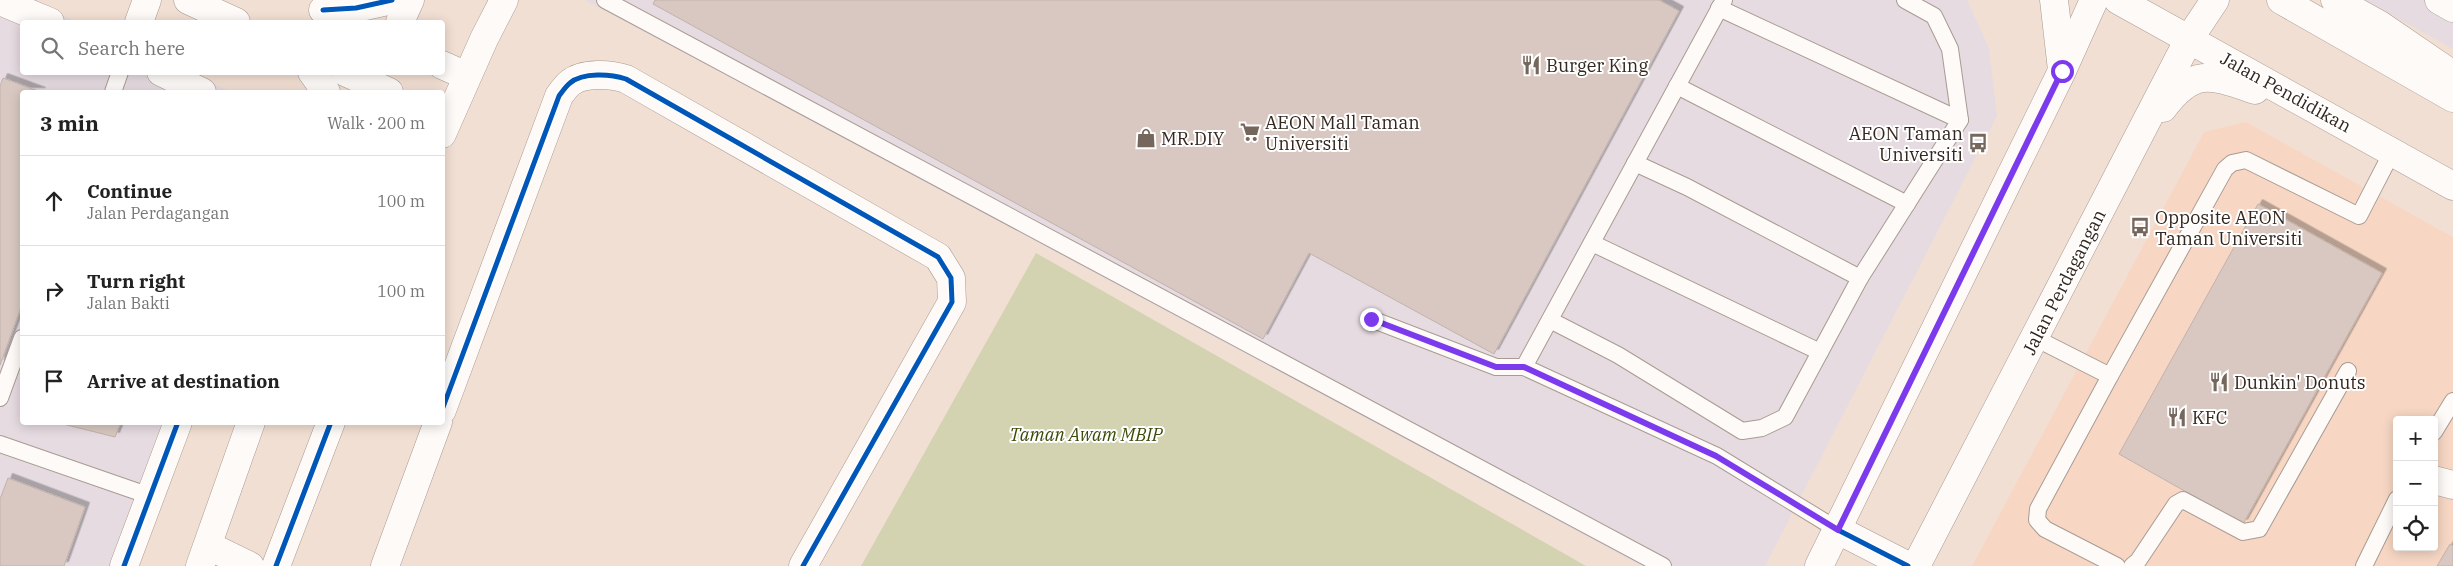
<!DOCTYPE html>
<meta charset="utf-8">
<style>
body{margin:0;font-family:"IBM Plex Serif",serif;background:#f2f2f2;color:#222}
.controls{position:absolute;right:15px;bottom:15px;display:grid;overflow:hidden;border-radius:5px;box-shadow:0 2px 12px #0003}
.controls button{width:45px;height:45px;display:grid;place-items:center;padding:0;border:0;border-bottom:1px solid #e0e0e0;background:#fff;color:#222;font:25px sans-serif}
.stop{position:absolute;width:15px;height:15px;margin:-11px;border:4px solid #7c3aed;border-radius:50%;background:#fff}
.stop.end{background:#7c3aed;border-color:#fff;box-shadow:0 1px 5px #0008}
.list{margin:0;padding:0;list-style:none}
h2{display:flex;justify-content:space-between;align-items:center;height:65px;margin:0;padding:0 20px;font-size:21px}
h2 small{font-size:16px;font-weight:400;color:#767676}
.list li{display:grid;grid-template-columns:32px 1fr auto;gap:15px;align-items:center;box-sizing:border-box;height:90px;padding:0 20px;border-top:1px solid #e0e0e0}
.list b{display:block;font-size:19px;white-space:nowrap}
.list p{margin:0;font-size:16px;white-space:nowrap;color:#767676}
.list em{font-size:16px;font-style:normal;color:#767676}
.icon{flex:none;width:28px;height:28px;fill:none;stroke:currentColor;stroke-width:2;stroke-linecap:round;stroke-linejoin:round}
.map{position:relative;flex:none;width:2453px;height:566px;overflow:hidden}
.search{position:absolute;background:#fff;box-shadow:0 2px 12px #0003;left:20px;top:20px;width:425px;height:55px;display:flex;align-items:center;gap:12px;box-sizing:border-box;padding:0 18px;border-radius:5px;color:#767676;font-size:19px}
.panel{position:absolute;background:#fff;box-shadow:0 2px 12px #0003;left:20px;top:90px;width:425px;height:335px;border-radius:5px}
.map>svg:first-child{display:block}
.commercial{fill:#e5dbe1}
.built{fill:#f7d7c4;fill-rule:evenodd}
.green{fill:#d3d3b2}
.building{fill:#d8c8c1;stroke:#c2b2ab;filter:url(#shadow)}
.lines{fill:none;stroke-linecap:round;stroke-linejoin:round}
.service-casing{stroke:#a99b92;stroke-width:18}
.minor-casing{stroke:#a99b92;stroke-width:29}
.tertiary-casing{stroke:#a99b92;stroke-width:29}
.secondary-casing{stroke:#a99b92;stroke-width:29}
.service{stroke:#fdfaf8;stroke-width:16}
.minor{stroke:#fdfaf8;stroke-width:28}
.tertiary{stroke:#fdfaf8;stroke-width:28}
.secondary{stroke:#fdfaf8;stroke-width:28}
.cycleway-casing{stroke:#fff;stroke-width:8}
.cycleway{stroke:#0057b8;stroke-width:5}
.route{stroke:#7c3aed;stroke-width:6}
.labels{text-anchor:middle;dominant-baseline:central;stroke-width:4;stroke-linejoin:round;paint-order:stroke}
.poi-label{font-size:18px;fill:#33261e;stroke:#fff;text-anchor:start}
.street-label{font-size:18px;fill:#33261e;stroke:#fff}
.park-label{font-size:18px;font-style:italic;fill:#3b4a08;stroke:#fff}
</style>
<div class="map">
<svg width="2453" height="566" viewBox="0 0 2453 566">
<defs>
<filter id="shadow"><feDropShadow dx="4.5" dy="-4.5" stdDeviation="0" flood-color="#0004"/></filter>
</defs>
<rect width="100%" height="100%" fill="#f2dfd3"/>
<g class="commercial">
<path d="M0 0H27L77 22H22V72L188 73 232 92H22V422L192 423 137 566H0Z"/>
<path d="M585 0H1967L1989 48 1997 116 1765 566H1642Z"/>
<path d="M2365 0H2453V49Z"/>
</g>
<path class="built" d="M2246 122 2453 237V566H1972L2204 132ZM2397 420H2434V547H2397Z"/>
<path class="green" d="M1036 253 1586 566H861Z"/>
<g class="building">
<path d="M655 0H1659L1679 11 1494 354 1309 253 1263 339 653 4Z"/>
<path d="M3 78 41 92H22V305L0 365V86Z"/>
<path d="M2258 204 2382 273 2243 524 2119 454Z"/>
<path d="M55 422H121L115 437Z"/>
<path d="M8 478 85 507 64 566H0V499Z"/>
<path d="M2450 544 2453 546V566H2437Z"/>
</g>
<g class="lines">
<defs>
<g id="service">
<path d="M605 0 1663 566"/>
<path d="M1719 8 1960 120"/>
<path d="M1677 86 1907 204"/>
<path d="M113 92 120 72"/>
<path d="M1635 163 1687 187 1860 278"/>
<path d="M1592 243 1820 352"/>
<path d="M1371 319 1496 367H1524L1717 456 1838 530"/>
<path d="M1550 320 1618 355 1742 431 1762 428 1785 417 1860 278 1960 120 1950 49 1934 16 1905 0"/>
<path d="M2035 338 2110 376 2225 169 2232 163 2246 160 2359 216 2392 152"/>
<path d="M1524 367 1724 0"/>
<path d="M2110 376 2038 509 2037 520 2045 529 2117 566"/>
<path d="M0 398 22 338"/>
<path d="M2434 432 2453 401"/>
<path d="M0 444 150 496"/>
<path d="M2132 566 2138 561 2176 504 2183 500 2243 532 2259 529 2348 371"/>
<path d="M2364 566 2397 499"/>
</g>
<g id="minor">
<path d="M2439 0 2453 8"/>
<path d="M0 1 50 22"/>
<path d="M139 22 147 0"/>
<path d="M161 72 202 92"/>
<path d="M442 410 559 96C562 92 566 86 570 83 583 72 611 74 626 79L938 257 951 278 952 302 803 566"/>
<path d="M2434 480 2453 485"/>
<path d="M1838 530 1908 566"/>
<path d="M209 546 250 566"/>
<path d="M124 566 178 422"/>
<path d="M385 566 438 422"/>
</g>
<g id="tertiary">
<path d="M188 0 236 22"/>
<path d="M323 10 356 8 392 0"/>
<path d="M400 22 410 0"/>
<path d="M442 65 467 76"/>
<path d="M312 72 326 92"/>
<path d="M345 72 389 92"/>
<path d="M442 134 484 39 504 0"/>
<path d="M200 566 251 422"/>
<path d="M276 566 331 422"/>
</g>
<g id="secondary">
<path d="M2054 0 2062 70"/>
<path d="M2118 0 2453 186"/>
<path d="M2281 0 2453 98"/>
<path d="M2335 0 2380 25 2453 75"/>
<path d="M2163 108C2194 67 2211 75 2255 90"/>
<path d="M1819 566 2062 71 2094 0"/>
<path d="M1916 566 2189 39 2215 0"/>
</g>
</defs>
<use href="#service" class="service-casing"/>
<use href="#minor" class="minor-casing"/>
<use href="#tertiary" class="tertiary-casing"/>
<use href="#secondary" class="secondary-casing"/>
<use href="#service" class="service"/>
<use href="#minor" class="minor"/>
<use href="#tertiary" class="tertiary"/>
<use href="#secondary" class="secondary"/>
<defs>
<g id="cycleway">
<path d="M323 10 356 8 392 0"/>
<path d="M442 410 559 96C562 92 566 86 570 83 583 72 611 74 626 79L938 257 951 278 952 302 803 566"/>
<path d="M1838 530 1908 566"/>
<path d="M124 566 178 422"/>
<path d="M276 566 331 422"/>
</g>
</defs>
<use href="#cycleway" class="cycleway-casing"/>
<use href="#cycleway" class="cycleway"/>
</g>
<g class="lines">
<path class="route" d="M1371 319 1496 367H1524L1716 456 1838 530 2062 71"/>
</g>
<defs>
<symbol id="restaurant-bare" viewBox="-9 -9 18 18"><path d="M-5-6h1v4h1v-4h1v4h1v-4h1v5L-1.5 .5V6h-2V.5L-5-1ZM5-6V6H3V1.5H1.5Q1.5-4 5-6Z" fill="#76675d" stroke="#fff" stroke-width="2.5" paint-order="stroke"/></symbol>
<symbol id="supermarket-bare" viewBox="-9 -9 18 18"><path d="M-6-5.5h2.5l.6 2H6L4.5 2H-2.5L-4.4-4H-6ZM-1.5 3.2a1.3 1.3 0 1 0 .1 0ZM3 3.2a1.3 1.3 0 1 0 .1 0Z" fill="#76675d" stroke="#fff" stroke-width="2.5" paint-order="stroke"/></symbol>
<symbol id="shop-bare" viewBox="-9 -9 18 18"><path d="M-5-2.5h2.3a2.7 3.5 0 0 1 5.4 0H5L5.5 6h-11ZM-1.5-2.5h3a1.5 2.3 0 0 0-3 0Z" fill="#76675d" stroke="#fff" stroke-width="2.5" paint-order="stroke"/></symbol>
<symbol id="bus-bare" viewBox="-9 -9 18 18"><path d="M-5-6H5V4H4V6H2V4H-2V6H-4V4H-5ZM-3.5-4V0h7V-4ZM-3.5 1.2v1.5H-2V1.2ZM2 1.2v1.5H3.5V1.2Z" fill="#76675d" stroke="#fff" stroke-width="2.5" paint-order="stroke"/></symbol>
</defs>
<g fill-rule="evenodd">
<use href="#restaurant-bare" x="1517" y="51" width="28" height="28"/>
<use href="#supermarket-bare" x="1236" y="118" width="28" height="28"/>
<use href="#shop-bare" x="1132" y="124" width="28" height="28"/>
<use href="#bus-bare" x="1964" y="129" width="28" height="28"/>
<use href="#bus-bare" x="2126" y="213" width="28" height="28"/>
<use href="#restaurant-bare" x="2205" y="368" width="28" height="28"/>
<use href="#restaurant-bare" x="2163" y="403" width="28" height="28"/>
</g>
<g class="labels">
<g class="poi-label">
<text x="1546" y="65">Burger King</text>
<text x="1265" y="122">AEON Mall Taman<tspan x="1265" dy="21">Universiti</tspan></text>
<text x="1963" y="133" text-anchor="end">AEON Taman<tspan x="1963" dy="21">Universiti</tspan></text>
<text x="1161" y="138">MR.DIY</text>
<text x="2155" y="217">Opposite AEON<tspan x="2155" dy="21">Taman Universiti</tspan></text>
<text x="2234" y="382">Dunkin' Donuts</text>
<text x="2192" y="417">KFC</text>
</g>
<g class="street-label">
<text transform="translate(2286 92) rotate(29)">Jalan Pendidikan</text>
<text transform="translate(2064 282) rotate(-63)">Jalan Perdagangan</text>
</g>
<g class="park-label">
<text x="1086" y="434">Taman Awam MBIP</text>
</g>
</g>
</svg>
<div class="controls">
<button>+</button>
<button>−</button>
<button><svg class="icon" aria-label="locate" viewBox="0 0 24 24"><circle cx="12" cy="12" r="6"/><path d="M12 2v4M12 18v4M2 12h4M18 12h4"/></svg></button>
</div>
<div class="stop" style="left:2062px;top:71px"></div>
<div class="stop end" style="left:1371px;top:319px"></div>
<div class="search"><svg class="icon" aria-label="search" viewBox="0 0 24 24"><circle cx="10" cy="10" r="6"/><path d="M15 15l6 6"/></svg>Search here</div>
<section class="panel">
<h2>3 min<small>Walk · 200 m</small></h2>
<ul class="list">
<li><svg class="icon" aria-label="ahead" viewBox="0 0 24 24"><path d="M12 20V5M6 11l6-6 6 6"/></svg><div><b>Continue</b><p>Jalan Perdagangan</p></div><em>100 m</em></li>
<li><svg class="icon" aria-label="right" viewBox="0 0 24 24"><path d="M7 20v-9h11M14 6l5 5-5 5"/></svg><div><b>Turn right</b><p>Jalan Bakti</p></div><em>100 m</em></li>
<li><svg class="icon" aria-label="arrive" viewBox="0 0 24 24"><path d="M6 21V4h12l-3 4 3 4H6"/></svg><div><b>Arrive at destination</b></div></li>
</ul>
</section>
</div>
